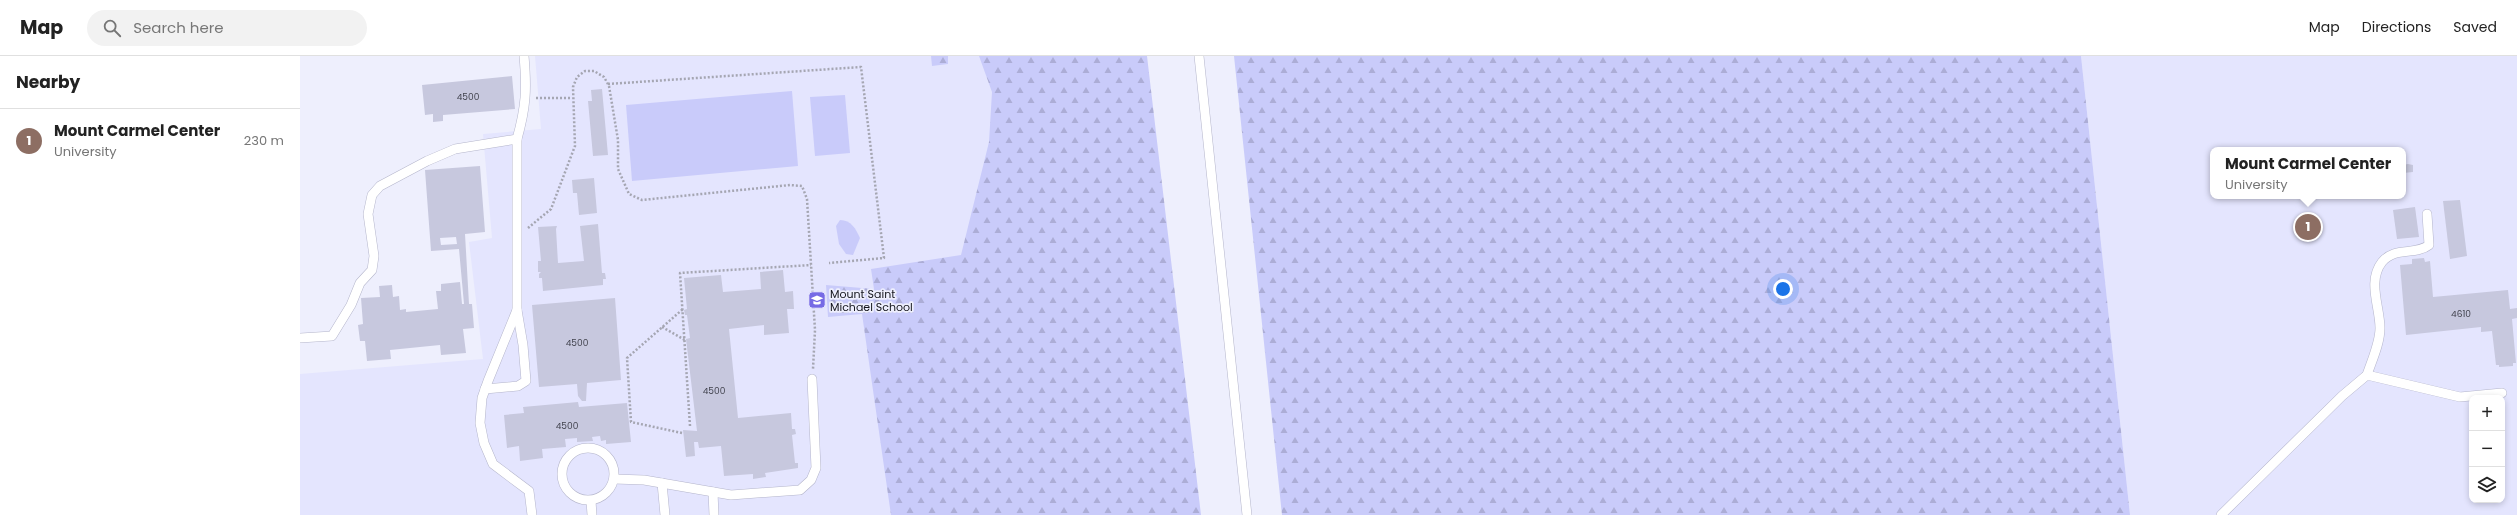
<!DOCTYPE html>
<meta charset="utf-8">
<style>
body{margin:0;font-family:Poppins,sans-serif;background:#f2f2f2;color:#222}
.controls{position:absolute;right:12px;bottom:12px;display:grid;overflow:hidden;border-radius:8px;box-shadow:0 2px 6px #0003}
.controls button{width:36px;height:36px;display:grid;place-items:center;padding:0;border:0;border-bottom:1px solid #e0e0e0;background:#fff;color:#222;font:20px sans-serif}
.you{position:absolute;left:1483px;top:233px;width:14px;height:14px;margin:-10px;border:3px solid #fff;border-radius:50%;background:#1a73e8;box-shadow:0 0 0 6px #1a73e833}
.badge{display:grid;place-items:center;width:26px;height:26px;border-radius:50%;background:#ea580c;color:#fff;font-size:13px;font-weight:700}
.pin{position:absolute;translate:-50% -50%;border:2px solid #fff;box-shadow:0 1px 4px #0006}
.popup{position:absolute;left:1910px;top:91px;width:196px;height:52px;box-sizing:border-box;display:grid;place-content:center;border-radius:8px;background:#fff;filter:drop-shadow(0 1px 3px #0005);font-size:13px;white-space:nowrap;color:#767676}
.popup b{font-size:15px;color:#222}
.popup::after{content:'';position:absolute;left:50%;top:100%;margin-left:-8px;border:8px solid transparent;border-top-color:#fff}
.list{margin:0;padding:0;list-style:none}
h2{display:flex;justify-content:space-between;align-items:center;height:52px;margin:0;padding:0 16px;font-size:17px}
h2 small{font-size:13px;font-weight:400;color:#767676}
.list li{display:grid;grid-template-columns:26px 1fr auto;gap:12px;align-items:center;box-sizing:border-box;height:64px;padding:0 16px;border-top:1px solid #e0e0e0}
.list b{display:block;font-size:15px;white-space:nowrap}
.list p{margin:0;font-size:13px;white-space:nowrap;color:#767676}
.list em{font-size:13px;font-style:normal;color:#767676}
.icon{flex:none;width:22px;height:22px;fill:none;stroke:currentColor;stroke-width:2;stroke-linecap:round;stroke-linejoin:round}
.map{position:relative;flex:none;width:2217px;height:459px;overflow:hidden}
header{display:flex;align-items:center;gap:24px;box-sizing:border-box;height:56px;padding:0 20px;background:#fff;border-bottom:1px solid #e0e0e0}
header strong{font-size:19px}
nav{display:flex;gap:22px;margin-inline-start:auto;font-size:14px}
.search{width:280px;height:36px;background:#f2f2f2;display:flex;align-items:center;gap:10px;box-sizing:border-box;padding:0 14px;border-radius:22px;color:#767676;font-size:15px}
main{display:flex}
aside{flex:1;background:#fff}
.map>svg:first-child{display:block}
.built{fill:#e4e5fe;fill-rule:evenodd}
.forest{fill:url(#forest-firs)}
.park{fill:#c9cbfa}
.building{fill:#c7c8de;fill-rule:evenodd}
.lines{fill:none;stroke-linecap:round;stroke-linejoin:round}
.service-casing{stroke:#b4b5cb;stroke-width:10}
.path{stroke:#a5a6b2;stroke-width:2.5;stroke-dasharray:2 2;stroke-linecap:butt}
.service{stroke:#fff;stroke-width:9}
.labels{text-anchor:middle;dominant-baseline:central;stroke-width:3.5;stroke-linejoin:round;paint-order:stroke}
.number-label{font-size:9px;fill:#41424d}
.poi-label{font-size:11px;fill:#14151d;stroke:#eeeffd;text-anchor:start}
</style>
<header>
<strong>Map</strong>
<div class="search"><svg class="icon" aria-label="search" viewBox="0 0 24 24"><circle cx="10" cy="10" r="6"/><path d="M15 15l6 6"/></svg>Search here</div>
<nav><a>Map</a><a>Directions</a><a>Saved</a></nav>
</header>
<main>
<aside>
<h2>Nearby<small></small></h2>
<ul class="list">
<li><span class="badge" style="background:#8d6e63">1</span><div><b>Mount Carmel Center</b><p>University</p></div><em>230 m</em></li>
</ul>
</aside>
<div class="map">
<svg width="2217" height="459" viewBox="0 0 2217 459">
<defs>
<pattern id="forest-firs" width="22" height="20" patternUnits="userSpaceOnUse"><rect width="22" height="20" fill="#c9cbfa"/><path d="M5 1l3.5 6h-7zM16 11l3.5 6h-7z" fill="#acadd6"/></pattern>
</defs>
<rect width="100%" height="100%" fill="#eeeffd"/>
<g class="built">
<path d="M235 0H836L877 459H0V318L183 303 169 186 192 182 183 78 241 73Z"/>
<path d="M1781 0H2217V459H1830ZM1913 94H2103V140H1913ZM2172 342H2202V444H2172Z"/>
</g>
<g class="forest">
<path d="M631 0H648V8L632 10Z"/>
<path d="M679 0H847L901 459H591L562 258 528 261 526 229 574 233 571 213 661 199 689 86 692 36Z"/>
<path d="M934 0H1781L1830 459H982Z"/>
</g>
<g class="park">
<path d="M492 35 498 110 332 125 326 49Z"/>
<path d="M545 39 550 97 515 100 510 41Z"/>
<path d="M540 164C551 164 556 173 560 182L553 199 546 198 539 188 536 170Z"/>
</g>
<g class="building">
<path d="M212 20 215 53 143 59V65L133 66V58L125 59 122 29Z"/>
<path d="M302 33 308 99 293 100 288 45H292L291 34Z"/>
<path d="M2108 108 2113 109V116L2103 117V109Z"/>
<path d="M180 110 185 176 165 178 169 248H172L174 272 163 273 166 297 141 299 140 289 90 294 91 303 67 305 65 285H60L58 269 63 268 61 242 80 241 79 230 92 229 93 241 99 240 100 254 106 253V256L138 253 136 235H141V228L160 226 162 248H164L159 193 131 195 125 114ZM156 181 157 188 141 189 140 182Z"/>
<path d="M294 122 297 157 279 159 277 137H273L272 124Z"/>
<path d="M2160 144 2167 200 2150 203 2143 145Z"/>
<path d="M2115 151 2119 181 2097 183 2093 154Z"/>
<path d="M298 168 302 217H305L306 223H303V229L243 235 242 222H239V218L241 216H238V205H241L238 171 257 170 256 173 258 207 284 205 280 170Z"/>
<path d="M2124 202 2125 206 2130 205 2133 241 2208 234 2210 253 2217 252V262L2212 263 2216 307H2213V310L2199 311V309H2196L2192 275 2181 276V271L2106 279 2100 209 2112 208V203Z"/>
<path d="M483 214 485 236 493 235 494 253H487L489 277 464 279V269L429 273 438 362 491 357 492 373H495L496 378 492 379 495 407H498V412L465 417 466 421 453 423V418L424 420 421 390 399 392 398 386H394L395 400 386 401 383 374 397 375 386 283 390 282 387 259H385L384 254 387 253 384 222 421 219 423 236 461 233 460 216Z"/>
<path d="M315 242 321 324 287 327 286 345H282L278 340 277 328 239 331 232 249Z"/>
<path d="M278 346 279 351 327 347 331 386 306 388V384L301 385 300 380 292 381 293 385 277 386V382L265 383 266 391 242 393 243 402 220 405 219 390 207 392 204 359 224 357 223 351Z"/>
</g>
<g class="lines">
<defs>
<g id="service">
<path d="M224 0C227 33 226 51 217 83V254L188 325 182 342 180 367 184 387 193 408 229 435 232 459"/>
<path d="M899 0 947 459"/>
<path d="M0 282 32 280 51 249 60 227 72 214 74 200 68 158 72 139 80 130 127 105 155 93 217 83"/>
<path d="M2067 319C2072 304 2080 287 2080 272 2080 251 2067 225 2082 206 2095 190 2115 200 2129 189L2127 158"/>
<path d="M185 333 218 330 226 325 223 289 217 254"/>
<circle cx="288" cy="418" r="26"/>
<path d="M314 423 344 424 431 439 500 434 511 424 516 412 512 323"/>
<path d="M362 427 365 459"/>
<path d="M413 436 414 459"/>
<path d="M291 445 292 459"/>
<path d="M1921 459 2042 340 2067 319 2160 341 2202 337"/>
</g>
</defs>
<use href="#service" class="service-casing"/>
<g class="path">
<path d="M308 28 561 11 584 202 529 207"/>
<path d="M236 42H272"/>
<path d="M228 172 251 153 275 90 273 31 277 21 285 15H294L304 21 309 30 318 84V113L329 138 342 144 490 129 502 130 507 143 515 274 513 313"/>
<path d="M362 271 385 284"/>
<path d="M390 370 380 217 511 209"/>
<path d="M382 377 331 366 327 302 383 253"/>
</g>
<use href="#service" class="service"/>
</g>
<defs>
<symbol id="school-square" viewBox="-11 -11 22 22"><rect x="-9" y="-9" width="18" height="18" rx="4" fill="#766ae5" stroke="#eeeffd"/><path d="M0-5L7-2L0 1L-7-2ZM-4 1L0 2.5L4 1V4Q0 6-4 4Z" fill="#fff"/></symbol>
</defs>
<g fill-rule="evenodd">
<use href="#school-square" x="507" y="234" width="20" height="20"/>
</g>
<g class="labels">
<g class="number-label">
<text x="168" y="41">4500</text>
<text x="2161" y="258">4610</text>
<text x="277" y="287">4500</text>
<text x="414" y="335">4500</text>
<text x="267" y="370">4500</text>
</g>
<g class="poi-label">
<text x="530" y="238">Mount Saint<tspan x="530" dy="13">Michael School</tspan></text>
</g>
</g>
</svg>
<div class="controls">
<button>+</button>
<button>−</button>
<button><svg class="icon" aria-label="layers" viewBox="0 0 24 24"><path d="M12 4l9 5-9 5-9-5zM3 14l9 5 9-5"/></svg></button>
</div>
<div class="you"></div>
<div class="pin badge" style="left:2008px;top:171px;background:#8d6e63">1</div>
<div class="popup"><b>Mount Carmel Center</b>University</div>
</div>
</main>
